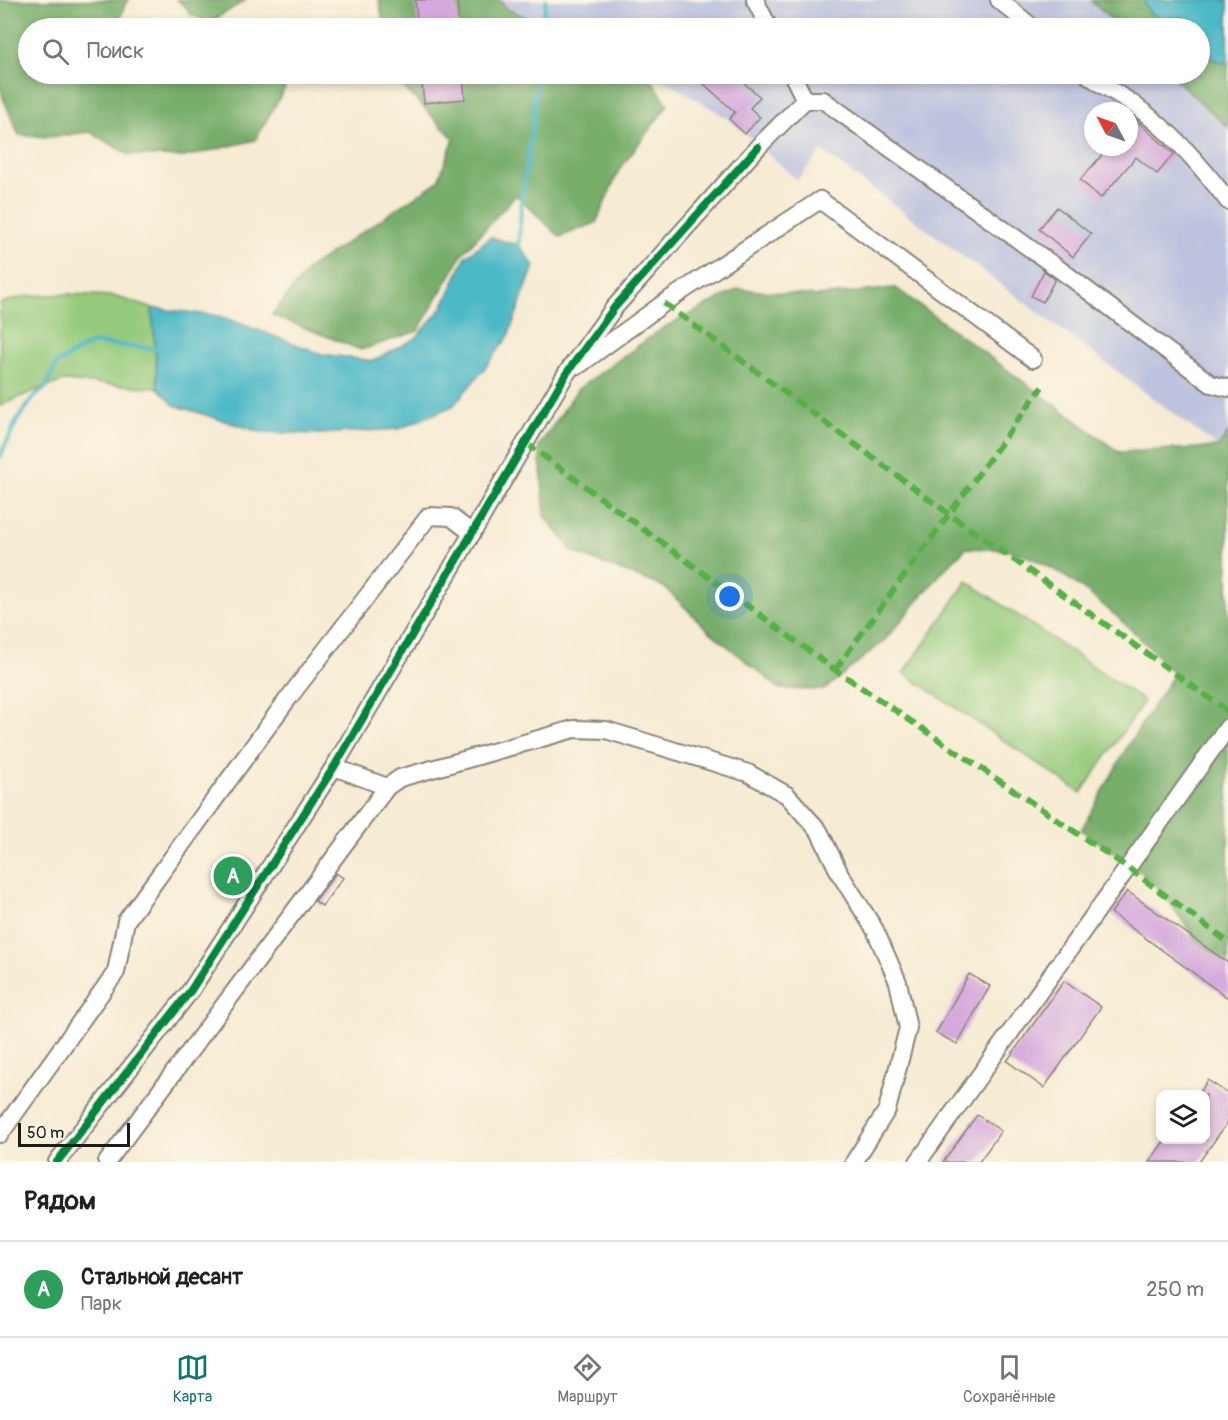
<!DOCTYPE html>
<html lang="ru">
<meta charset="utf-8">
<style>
body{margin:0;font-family:Pangolin,sans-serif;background:#f6f6f6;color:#202124}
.controls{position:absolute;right:18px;bottom:18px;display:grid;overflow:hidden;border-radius:12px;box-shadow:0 3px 9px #0003}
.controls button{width:54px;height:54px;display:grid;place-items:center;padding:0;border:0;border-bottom:2px solid #e0e0e0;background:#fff;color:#202124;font:30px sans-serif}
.compass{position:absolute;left:1084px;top:102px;width:54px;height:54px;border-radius:50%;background:#fff;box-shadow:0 3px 9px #0003;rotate:311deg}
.scale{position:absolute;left:18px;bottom:15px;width:112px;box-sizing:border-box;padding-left:6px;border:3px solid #1c1c1c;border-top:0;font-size:16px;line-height:21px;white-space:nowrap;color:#1c1c1c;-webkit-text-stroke:4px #fcf5e5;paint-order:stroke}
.you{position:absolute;left:730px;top:597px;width:21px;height:21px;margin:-15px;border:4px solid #fff;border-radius:50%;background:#1a73e8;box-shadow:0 0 0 9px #1a73e833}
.badge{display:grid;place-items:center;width:39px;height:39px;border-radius:50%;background:#0f766e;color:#fff;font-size:20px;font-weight:700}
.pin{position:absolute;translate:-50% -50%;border:3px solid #fff;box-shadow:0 2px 6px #0006}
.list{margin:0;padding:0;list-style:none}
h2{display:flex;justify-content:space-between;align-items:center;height:78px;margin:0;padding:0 24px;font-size:26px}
h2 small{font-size:20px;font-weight:400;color:#757577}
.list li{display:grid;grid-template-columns:39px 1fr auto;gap:18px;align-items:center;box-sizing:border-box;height:96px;padding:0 24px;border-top:2px solid #e0e0e0}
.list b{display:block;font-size:22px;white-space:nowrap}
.list p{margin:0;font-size:20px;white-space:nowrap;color:#757577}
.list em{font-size:20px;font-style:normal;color:#757577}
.icon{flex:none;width:33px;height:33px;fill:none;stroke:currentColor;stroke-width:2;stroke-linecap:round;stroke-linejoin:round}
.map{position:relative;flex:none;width:1228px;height:1162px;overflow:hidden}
.search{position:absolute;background:#fff;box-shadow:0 3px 9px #0003;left:18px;right:18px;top:18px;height:66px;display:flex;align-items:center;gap:15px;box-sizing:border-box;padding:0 21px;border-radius:33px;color:#757577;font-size:22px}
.sheet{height:174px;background:#fff}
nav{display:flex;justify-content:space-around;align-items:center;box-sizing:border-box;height:84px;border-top:2px solid #e0e0e0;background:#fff;font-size:16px;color:#757577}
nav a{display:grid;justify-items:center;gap:3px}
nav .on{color:#0f766e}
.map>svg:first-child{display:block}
.industrial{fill:#bdc3de;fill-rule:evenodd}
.green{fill:#95ca7c;stroke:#58734c;stroke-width:1.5}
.forest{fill:#78ae6c;stroke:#4a6544;stroke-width:1.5}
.water{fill:#4bb8c6;stroke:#346a71;stroke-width:1.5}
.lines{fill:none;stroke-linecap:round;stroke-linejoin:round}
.stream{stroke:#4bb8c6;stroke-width:4.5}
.building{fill:#d4a8dc}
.minor-casing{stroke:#898478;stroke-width:20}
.minor{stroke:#fff;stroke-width:16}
.quiet{stroke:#55b145;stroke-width:6;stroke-dasharray:12 6;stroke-linecap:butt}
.cycleway-casing{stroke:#fcf5e5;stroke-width:11}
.cycleway{stroke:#00873e;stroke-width:8}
</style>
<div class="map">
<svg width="1228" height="1162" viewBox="0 0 1228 1162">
<rect width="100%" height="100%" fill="#fcf5e5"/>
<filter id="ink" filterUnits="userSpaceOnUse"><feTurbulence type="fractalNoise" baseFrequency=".0167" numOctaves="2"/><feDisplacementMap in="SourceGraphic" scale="12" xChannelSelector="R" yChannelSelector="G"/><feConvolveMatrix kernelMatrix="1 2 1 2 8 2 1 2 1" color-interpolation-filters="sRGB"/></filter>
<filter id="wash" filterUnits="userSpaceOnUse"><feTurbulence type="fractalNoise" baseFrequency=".008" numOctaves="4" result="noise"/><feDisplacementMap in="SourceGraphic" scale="24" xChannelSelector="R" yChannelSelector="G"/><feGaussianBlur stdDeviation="1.35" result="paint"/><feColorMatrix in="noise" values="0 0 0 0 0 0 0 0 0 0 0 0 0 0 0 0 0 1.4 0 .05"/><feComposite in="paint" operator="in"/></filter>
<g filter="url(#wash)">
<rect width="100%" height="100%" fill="#f6ebd3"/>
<g class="industrial">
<path d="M500 0H1090L1121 28H552L507 9Z"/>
<path d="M654 74H1170L1228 127V433L1218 447 822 151 797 180 729 119ZM1093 111H1129V147H1093Z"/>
</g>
<g class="green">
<path d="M68 294 113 296 152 308 158 388 64 381 31 392 0 406V303L27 296Z"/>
<path d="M967 581 1144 701 1081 793 904 673Z"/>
</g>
<g class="forest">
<path d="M0 0H130L126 2 117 28H28V74H274L285 88 255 140 184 157 129 155 90 132 49 137 19 135 3 98 0 84Z"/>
<path d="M177 0H246L209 23 190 14 184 5Z"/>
<path d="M379 0H500L507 9 552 28H384Z"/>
<path d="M1090 0H1143L1150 14 1165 18 1181 17 1189 23 1190 28H1121Z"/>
<path d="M1200 46 1214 60 1228 64V127L1170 74H1200Z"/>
<path d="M391 74H648L668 105 619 170 596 223 560 237 516 195 463 253 418 331 361 350 272 315 309 268 438 181 454 139Z"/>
<path d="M896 288 1119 452 1218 447 1228 433V964L1196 940 1164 894 1142 873 1081 830 1129 744 1174 674C1137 632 1060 558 1004 550 992 548 978 549 966 548L943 571 884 641 824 690 780 689 709 631 664 587 573 552 545 516 539 446 578 389 663 328 738 289 818 296Z"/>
</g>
<g class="water">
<path d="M1143 0H1228V64L1214 60 1200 46V28H1190L1189 23 1181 17 1165 18 1150 14Z"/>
<path d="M491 237 520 246 534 266 508 337 484 369 453 406 399 429 320 434 260 432 174 405 158 388 152 308 220 316 322 354 373 361 416 338 442 308 466 256Z"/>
</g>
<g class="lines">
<g class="stream">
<path d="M542 28 546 0"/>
<path d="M518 250 522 197 534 119 536 74"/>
<path d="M0 457 17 420 34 397 46 387 56 364 91 343 159 349"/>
</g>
</g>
<g id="blocks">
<g class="building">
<path d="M415 0H457L459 28H418Z"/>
<path d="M421 74H463L465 99 424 103Z"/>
<path d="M693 74H734L760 97 750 108 760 117 745 134 729 119 735 112Z"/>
<path d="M1129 114 1174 154 1157 174 1136 157 1101 198 1080 180 1109 147H1129Z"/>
<path d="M1057 207 1091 234 1073 257 1039 229Z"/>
<path d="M1044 271 1055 279 1043 302 1031 296Z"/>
<path d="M336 873 343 878 322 906 315 901Z"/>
<path d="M1127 891 1228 963V998L1111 913Z"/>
<path d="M969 974 990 986 957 1044 936 1033Z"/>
<path d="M1064 981 1101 1007 1044 1088 1007 1061Z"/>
<path d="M1208 1080 1228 1094V1122L1199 1162H1149L1165 1140H1206V1095H1198Z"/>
<path d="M977 1115 1001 1131 979 1162H943Z"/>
</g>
</g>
</g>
<g filter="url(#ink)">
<use href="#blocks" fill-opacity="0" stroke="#898478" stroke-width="1.5"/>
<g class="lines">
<defs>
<g id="minor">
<path d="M755 0 769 28"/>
<path d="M999 0 1033 28"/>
<path d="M792 74 805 100"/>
<path d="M1087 74C1103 87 1118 93 1133 104 1174 134 1198 162 1228 201"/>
<path d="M579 365 664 303 820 200 1033 359"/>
<path d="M334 767 387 787"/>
<path d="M0 1134 116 972 126 921 287 700 429 516 451 517 472 533"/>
<path d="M57 1162 191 990 334 767 566 374 614 308 758 147 805 100H823L1070 277 1211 384 1228 388"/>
<path d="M107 1162 387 787 400 778 574 729 606 730 748 773 787 795 819 831 840 874 875 930 898 982 908 1028 887 1110 854 1162"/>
<path d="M918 1162 1228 727"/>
</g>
</defs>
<use href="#minor" class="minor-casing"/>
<use href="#minor" class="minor"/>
<g class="quiet">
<path d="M664 303 952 516 1228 711"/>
<path d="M526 443 831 667 1127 867 1228 942"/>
<path d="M835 670 1042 387"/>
</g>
<defs>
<path id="cycleway" d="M57 1162 191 990 334 767 566 374 614 308 758 147"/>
</defs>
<use href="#cycleway" class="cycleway-casing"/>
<use href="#cycleway" class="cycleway"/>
</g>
</g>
</svg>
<div class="controls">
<button><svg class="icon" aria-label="layers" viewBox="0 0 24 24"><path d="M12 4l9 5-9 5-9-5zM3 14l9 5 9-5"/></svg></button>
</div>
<svg class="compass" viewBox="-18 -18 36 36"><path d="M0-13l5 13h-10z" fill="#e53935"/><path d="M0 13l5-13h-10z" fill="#757577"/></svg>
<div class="scale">50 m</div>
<div class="you"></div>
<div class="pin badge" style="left:233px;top:876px;background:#2e9e5b">A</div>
<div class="search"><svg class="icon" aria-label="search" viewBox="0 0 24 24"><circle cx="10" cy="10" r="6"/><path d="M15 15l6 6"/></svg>Поиск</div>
</div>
<section class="sheet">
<h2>Рядом<small></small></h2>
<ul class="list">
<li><span class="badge" style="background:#2e9e5b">A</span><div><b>Стальной десант</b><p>Парк</p></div><em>250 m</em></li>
</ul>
</section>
<nav>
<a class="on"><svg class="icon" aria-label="map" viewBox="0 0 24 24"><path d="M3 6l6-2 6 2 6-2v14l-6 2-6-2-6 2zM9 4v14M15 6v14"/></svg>Карта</a>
<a><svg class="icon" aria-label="directions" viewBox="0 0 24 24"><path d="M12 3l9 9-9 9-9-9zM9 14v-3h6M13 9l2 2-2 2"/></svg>Маршрут</a>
<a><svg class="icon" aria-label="saved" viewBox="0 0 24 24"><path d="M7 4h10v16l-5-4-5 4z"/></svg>Сохранённые</a>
</nav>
